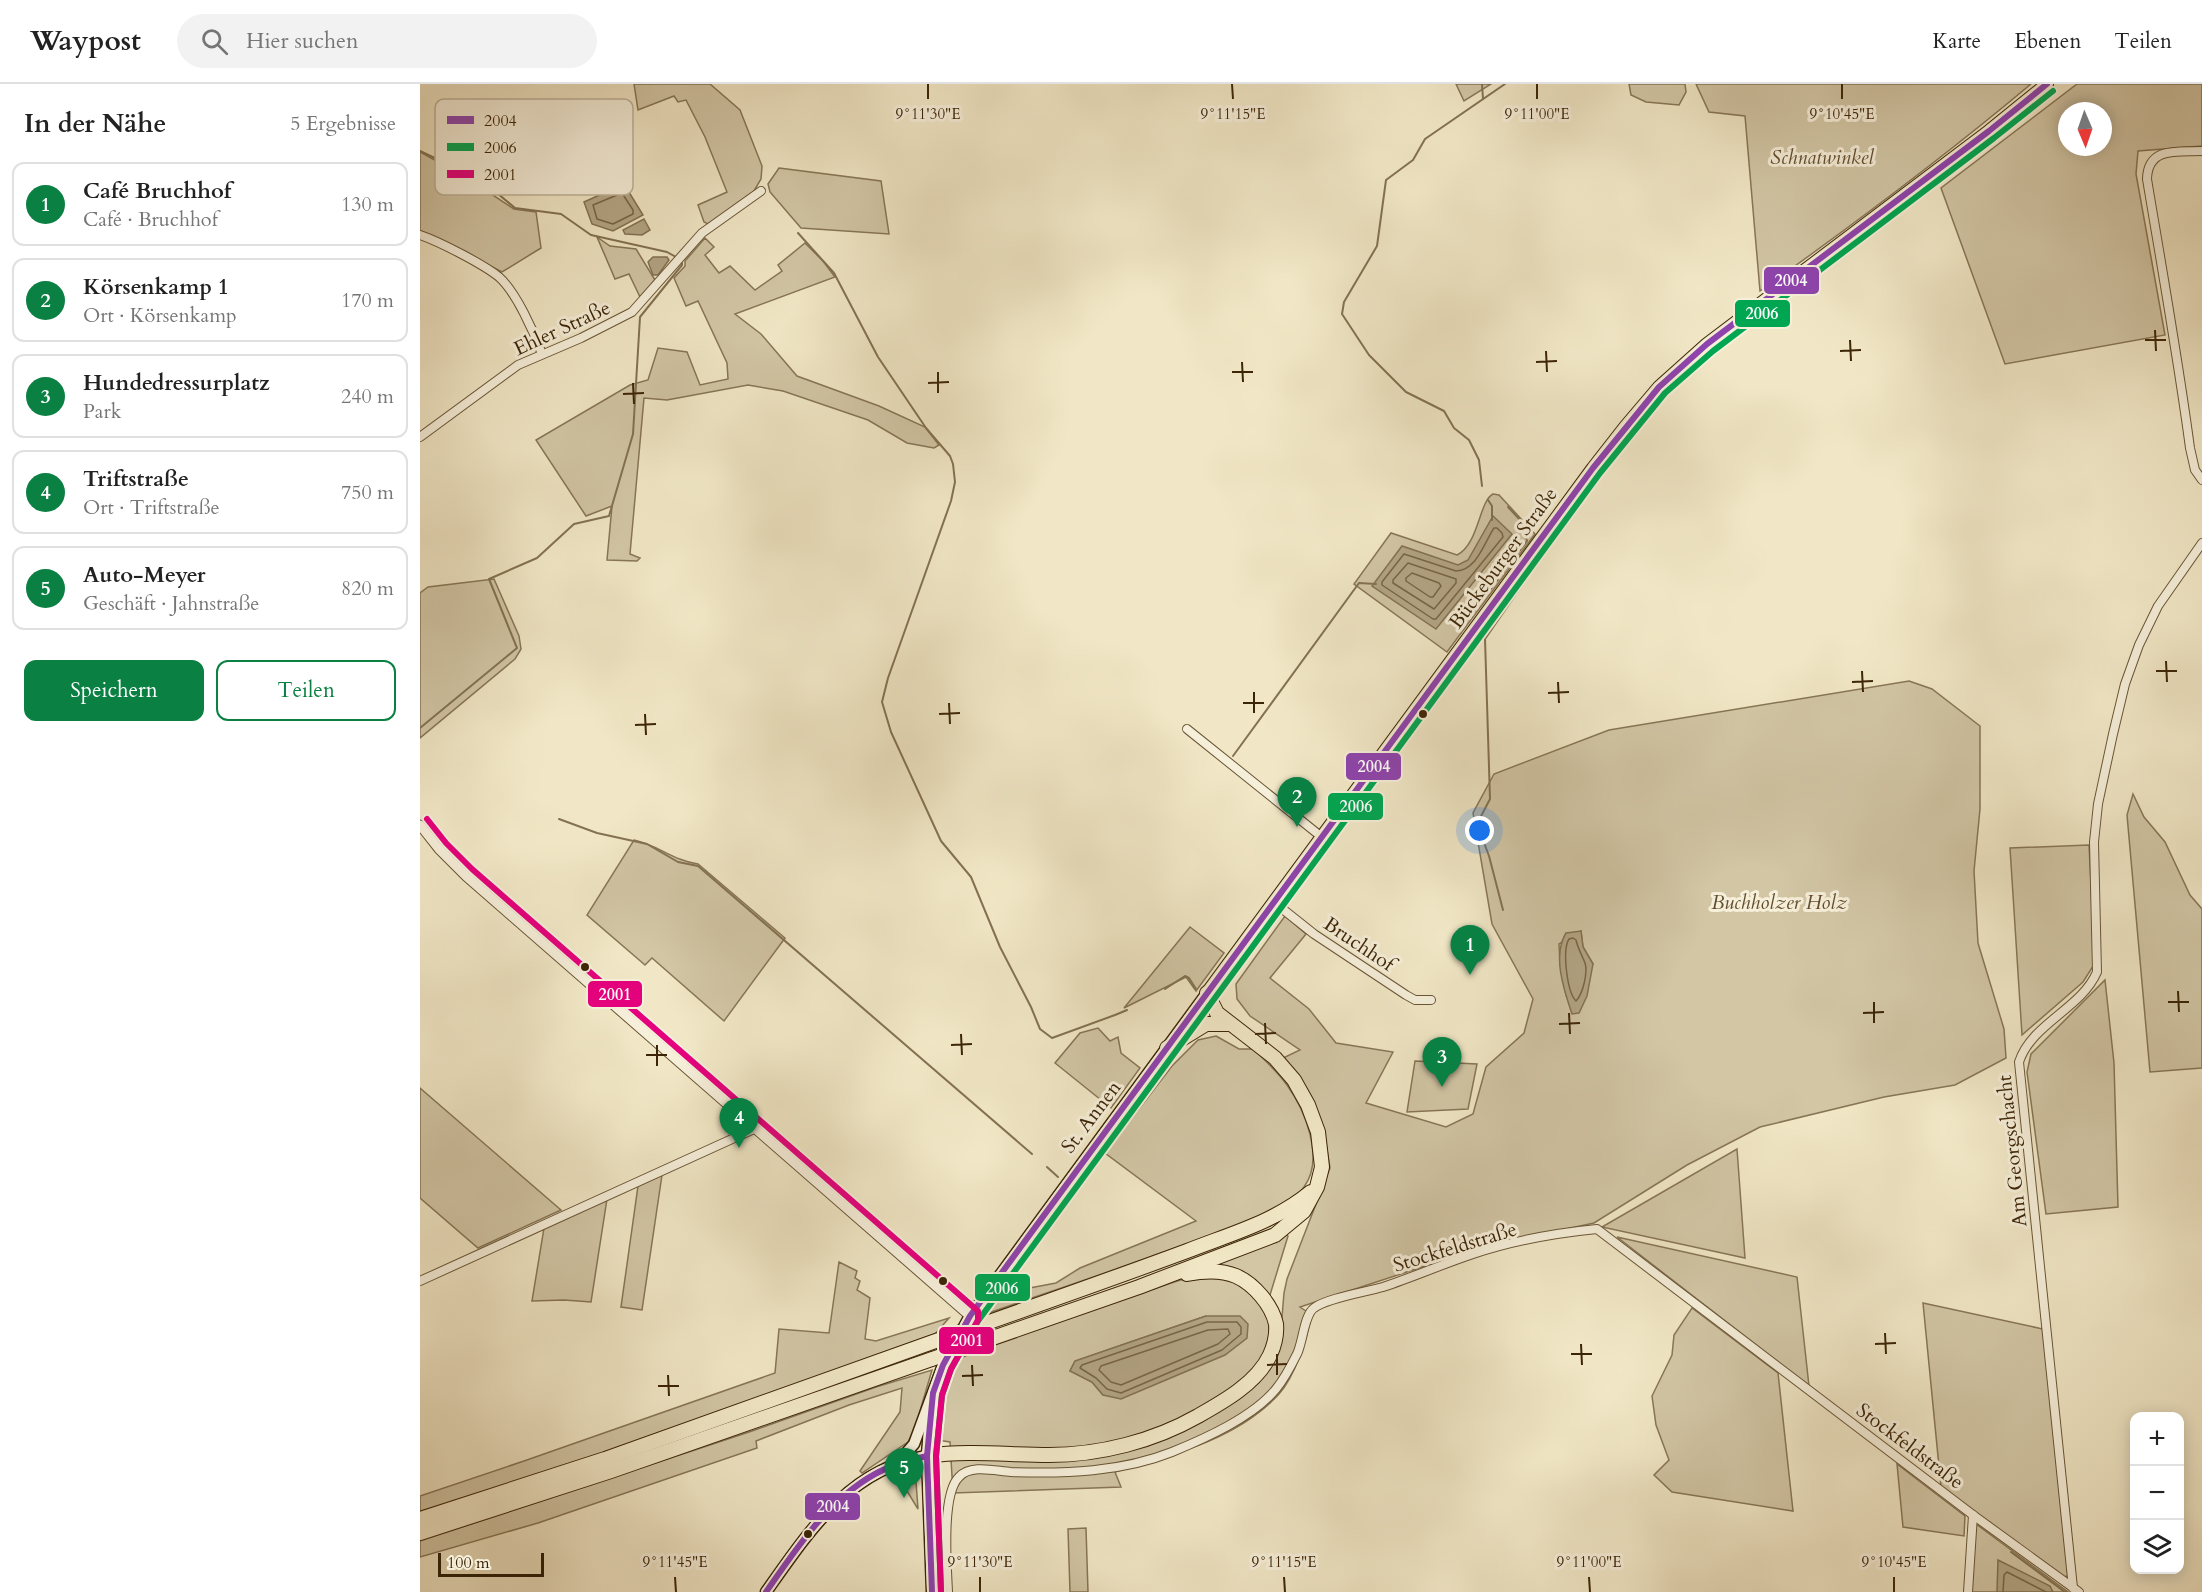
<!DOCTYPE html>
<html lang="de">
<meta charset="utf-8">
<style>
body{margin:0;font-family:Cardo,serif;background:#f2f2f2;color:#222}
.controls{position:absolute;right:18px;bottom:18px;display:grid;overflow:hidden;border-radius:12px;box-shadow:0 3px 15px #0003}
.controls button{width:54px;height:54px;display:grid;place-items:center;padding:0;border:0;border-bottom:2px solid #e0e0e0;background:#fff;color:#222;font:30px sans-serif}
.compass{position:absolute;left:1638px;top:18px;width:54px;height:54px;border-radius:50%;background:#fff;box-shadow:0 3px 15px #0003;rotate:178deg}
.scale{position:absolute;left:18px;bottom:15px;width:106px;box-sizing:border-box;padding-left:6px;border:3px solid #3c2506;border-top:0;font-size:16px;line-height:21px;white-space:nowrap;color:#3c2506;-webkit-text-stroke:4px #f6efda;paint-order:stroke}
.you{position:absolute;left:1060px;top:747px;width:21px;height:21px;margin:-15px;border:4px solid #fff;border-radius:50%;background:#1a73e8;box-shadow:0 0 0 9px #1a73e833}
.badge{display:grid;place-items:center;width:39px;height:39px;border-radius:50%;background:#0b8043;color:#fff;font-size:20px;font-weight:700}
.pin{position:absolute;translate:-50% -50px;filter:drop-shadow(0 2px 3px #0008)}
.pin::after{content:'';position:absolute;top:32px;width:21px;height:18px;background:inherit;clip-path:polygon(0 0,100% 0,50% 100%)}
.list{margin:0;padding:0;list-style:none}
h2{display:flex;justify-content:space-between;align-items:center;height:78px;margin:0;padding:0 24px;font-size:26px}
h2 small{font-size:20px;font-weight:400;color:#767676}
.list li{display:grid;grid-template-columns:39px 1fr auto;gap:18px;align-items:center;box-sizing:border-box;height:84px;margin:0 12px 12px;padding:0 12px;border:2px solid #e0e0e0;border-radius:12px}
.list b{display:block;font-size:22px;white-space:nowrap}
.list p{margin:0;font-size:20px;white-space:nowrap;color:#767676}
.list em{font-size:20px;font-style:normal;color:#767676}
.actions{display:flex;gap:12px;padding:18px 24px}
.actions a{flex:1;padding:14px 0;border:2px solid #0b8043;border-radius:12px;text-align:center;font-size:21px;color:#0b8043}
.actions .main{background:#0b8043;color:#fff}
.icon{flex:none;width:33px;height:33px;fill:none;stroke:currentColor;stroke-width:2;stroke-linecap:round;stroke-linejoin:round}
.map{position:relative;flex:none;width:1782px;height:1508px;overflow:hidden}
header{display:flex;align-items:center;gap:36px;box-sizing:border-box;height:84px;padding:0 30px;background:#fff;border-bottom:2px solid #e0e0e0}
header strong{font-size:28px}
nav{display:flex;gap:33px;margin-inline-start:auto;font-size:21px}
.search{width:420px;height:54px;background:#f2f2f2;display:flex;align-items:center;gap:15px;box-sizing:border-box;padding:0 21px;border-radius:33px;color:#767676;font-size:22px}
main{display:flex}
aside{flex:1;background:#fff}
.map>svg:first-child{display:block}
.green{fill:#d2c6a5;stroke:#877656;stroke-width:1.5;fill-rule:evenodd}
.water{fill:#b3a585;stroke:#837252;stroke-width:1.5}
.lines{fill:none;stroke-linecap:round;stroke-linejoin:round}
.shore{stroke:#786546;stroke-width:1.5}
.stream{stroke:#837252;stroke-width:2}
.minor-casing{stroke:#695636;stroke-width:10}
.tertiary-casing{stroke:#695636;stroke-width:11}
.secondary-casing{stroke:#3c2506;stroke-width:13}
.primary-casing{stroke:#3c2506;stroke-width:14}
.trunk-casing{stroke:#3c2506;stroke-width:16}
.minor{stroke:#f6efda;stroke-width:8}
.tertiary{stroke:#f6efda;stroke-width:9}
.secondary{stroke:#f6efda;stroke-width:10}
.primary{stroke:#f1e7c6;stroke-width:12}
.trunk{stroke:#f1e7c6;stroke-width:14}
.trunk-bridge-casing{stroke:#3c2506;stroke-width:16;stroke-linecap:butt}
.trunk-bridge{stroke:#f1e7c6;stroke-width:14}
.bus-1-casing{stroke:#f6efda;stroke-width:10}
.bus-2-casing{stroke:#f6efda;stroke-width:10}
.bus-3-casing{stroke:#f6efda;stroke-width:10}
.bus-1{stroke:#8e44ad;stroke-width:6}
.bus-2{stroke:#00a651;stroke-width:6}
.bus-3{stroke:#e5007d;stroke-width:6}
.ticks{fill:none;stroke:#3c2506;stroke-width:2}
.bus-dot{fill:#3c2506;stroke:#f6efda;stroke-width:2}
.labels{text-anchor:middle;dominant-baseline:central;stroke-width:6;stroke-linejoin:round;paint-order:stroke}
.park-label{font-size:20px;font-style:italic;fill:#624d2e;stroke:#f6efda}
.street-label{font-size:20px;fill:#3c2506;stroke:#f6efda}
.key{fill:#f6efda;stroke:#beb29a;stroke-width:1.5}
.key-label{font-size:16px;fill:#3c2506}
.ticks-label{font-size:15px;text-anchor:middle;fill:#3c2506;stroke:#f6efda;stroke-width:6;stroke-linejoin:round;paint-order:stroke}
.line-badge{stroke:#f6efda;stroke-width:2}
.badge-label{font-size:16px;text-anchor:middle;font-weight:bold;fill:#fff}
</style>
<header>
<strong>Waypost</strong>
<div class="search"><svg class="icon" aria-label="search" viewBox="0 0 24 24"><circle cx="10" cy="10" r="6"/><path d="M15 15l6 6"/></svg>Hier suchen</div>
<nav><a>Karte</a><a>Ebenen</a><a>Teilen</a></nav>
</header>
<main>
<aside>
<h2>In der Nähe<small>5 Ergebnisse</small></h2>
<ul class="list">
<li><span class="badge">1</span><div><b>Café Bruchhof</b><p>Café · Bruchhof</p></div><em>130 m</em></li>
<li><span class="badge">2</span><div><b>Körsenkamp 1</b><p>Ort · Körsenkamp</p></div><em>170 m</em></li>
<li><span class="badge">3</span><div><b>Hundedressurplatz</b><p>Park</p></div><em>240 m</em></li>
<li><span class="badge">4</span><div><b>Triftstraße</b><p>Ort · Triftstraße</p></div><em>750 m</em></li>
<li><span class="badge">5</span><div><b>Auto-Meyer</b><p>Geschäft · Jahnstraße</p></div><em>820 m</em></li>
</ul>
<div class="actions"><a class="main">Speichern</a><a>Teilen</a></div>
</aside>
<div class="map">
<svg width="1782" height="1508" viewBox="0 0 1782 1508">
<rect width="100%" height="100%" fill="#f1e7c6"/>
<filter id="stains"><feTurbulence type="fractalNoise" baseFrequency=".00333" numOctaves="4"/><feColorMatrix values="0 0 0 0 .2 0 0 0 0 .09 0 0 0 0 .02 0 0 0 .5 -.17"/></filter>
<radialGradient id="worn" r=".72"><stop offset=".6" stop-color="#630" stop-opacity="0"/><stop offset="1" stop-color="#630" stop-opacity=".3"/></radialGradient>
<g class="green">
<path d="M214 0H290L320 26 342 82 341 95 334 107 288 140 284 138 278 121 307 108 285 53 266 16 258 18 254 12 218 26Z"/>
<path d="M1036 0H1071L1044 17Z"/>
<path d="M1209 0H1265L1266 8 1259 21 1226 18 1211 11Z"/>
<path d="M1276 0H1611C1524 73 1433 141 1340 207L1325 32 1289 28Z"/>
<path d="M1657 0H1782V62L1718 67 1716 90 1745 251 1585 280 1521 104ZM1647 27H1683V63H1647Z"/>
<path d="M0 68 47 94 94 125 116 128 121 164 82 188 24 158 0 148Z"/>
<path d="M359 84 461 97 469 150 381 144 350 108 348 100Z"/>
<path d="M177 153 190 162 216 165 235 196 220 213 209 190 195 195Z"/>
<path d="M285 154 294 163 285 171 299 189 310 182 335 206 362 187 358 181 385 159 403 177 415 193 315 230 341 250 377 292 459 322 505 343 519 361 514 364 487 359 448 336 363 307 328 301 247 316 224 314 210 470 220 474 217 477 187 476 192 422 166 432 116 356 210 301 228 296 238 264 267 268 280 301 308 295 307 279 278 217 266 222 254 194 265 182V177Z"/>
<path d="M1073 410 1079 411 1115 450 1027 568 934 500 971 449 1037 471C1059 460 1059 417 1073 410Z"/>
<path d="M74 495 99 552 101 565 95 575 0 654V509L8 503Z"/>
<path d="M1489 597 1512 605 1560 642V725L1554 787 1558 859 1584 945 1586 974 1535 1001 1464 1013 1340 1043 1267 1081 1174 1139 1066 1162 880 1223 892 1231C887 1254 875 1292 859 1310 818 1355 750 1372 695 1388L701 1403 533 1409 530 1358 517 1356 515 1352C517 1324 523 1300 535 1276L594 1253 754 1198 771 1193 794 1192 815 1196 844 1222 849 1239V1254L846 1270 822 1311 860 1257 864 1209 867 1195 910 1084 903 1042 893 1018 861 975 880 966 830 932 817 915 816 900 865 832 886 850 850 894 889 925 916 959 973 968 946 1019 1026 1043 1053 1030 1066 983 1104 949 1113 915 1072 840 1053 729 1074 690 1189 646ZM1161 847 1163 863 1173 880 1146 911 1140 880 1139 860ZM786 1232 683 1311 672 1298 650 1287 655 1277Z"/>
<path d="M1713 710 1724 733 1745 758 1770 811 1782 825V984L1730 988 1707 731Z"/>
<path d="M214 756C238 761 254 777 278 780L365 854 304 937 232 874 225 881 167 831Z"/>
<path d="M1669 761 1675 879 1663 898 1602 951 1590 764Z"/>
<path d="M770 843 804 869 776 907 766 893 704 924Z"/>
<path d="M1685 896 1694 979 1698 1123 1626 1130 1607 988 1611 970Z"/>
<path d="M678 944 690 957 698 953 701 969 720 984 691 1024 635 979 660 949Z"/>
<path d="M796 952 819 965H833C845 976 857 987 867 1001 885 1026 905 1075 884 1103 862 1133 777 1156 741 1169 681 1191 620 1211 560 1232L581 1203 599 1206 636 1199 660 1184 776 1137 685 1069 752 982 778 956Z"/>
<path d="M995 977 1057 980 1048 1025 987 1028Z"/>
<path d="M0 1004 141 1126 58 1164 0 1114Z"/>
<path d="M1317 1065 1325 1174 1182 1143Z"/>
<path d="M242 1091 222 1226 201 1223 218 1102Z"/>
<path d="M187 1115 171 1218 144 1216 112 1217 124 1144Z"/>
<path d="M865 1150 868 1152 850 1211 847 1212 795 1183 794 1179Z"/>
<path d="M1197 1153 1377 1193 1389 1302Z"/>
<path d="M419 1178 437 1187 435 1194 440 1197 437 1206 450 1214 445 1255 456 1257 529 1234 515 1250C344 1311 174 1376 0 1428V1412L104 1377 355 1289 359 1245 409 1249Z"/>
<path d="M1503 1219 1623 1245 1648 1492 1642 1493 1521 1403Z"/>
<path d="M1272 1224 1358 1289 1373 1427 1252 1408 1234 1391 1249 1376 1236 1341 1232 1312 1252 1271 1254 1251Z"/>
<path d="M512 1286 495 1344 488 1358 442 1389 440 1387 480 1328 482 1304 429 1321 336 1357 337 1364 118 1439 0 1473V1457L332 1347 456 1303Z"/>
<path d="M1477 1380 1545 1432 1544 1452 1483 1443Z"/>
<path d="M483 1387 490 1388 496 1398 498 1425 476 1389Z"/>
<path d="M1556 1440 1648 1508H1551Z"/>
<path d="M666 1444 668 1508H650L648 1445Z"/>
</g>
<g class="water">
<path d="M204 100 223 131 193 147 172 140 164 118Z"/>
<path d="M224 135 230 146 222 151 205 150 203 146Z"/>
<path d="M233 173H247L249 176 238 191H233L228 178Z"/>
<path d="M1073 432 1092 450 1016 545 952 502 982 462 1038 481 1048 476Z"/>
<path d="M1161 847 1163 863 1173 880 1167 912 1159 929 1152 930C1144 906 1132 872 1146 849Z"/>
<path d="M786 1232H820L828 1240 827 1254 805 1271 701 1315 683 1311 672 1298 650 1287 655 1277Z"/>
<path d="M1578 1476 1630 1502 1633 1508H1577Z"/>
</g>
<g class="lines">
<g class="shore">
<path d="M202 109 213 126V130L193 140 177 135 173 121Z"/>
<path d="M1074 444H1077L1082 449 1083 453 1016 535H1013L962 501V498L984 470 1036 487C1057 486 1064 459 1074 444Z"/>
<path d="M988 479 1036 495V499L1014 525 973 499V496Z"/>
<path d="M992 489 1019 499 1021 502 1013 513H1010L986 497V494Z"/>
<path d="M1153 854 1156 856C1158 865 1162 871 1165 879 1168 888 1163 910 1156 917 1147 908 1142 866 1149 855Z"/>
<path d="M787 1238H817L821 1243V1250L802 1266 701 1309 687 1305 676 1294 660 1284 662 1281Z"/>
<path d="M808 1245 810 1250 798 1260 701 1301 691 1298 679 1286 681 1282 788 1246Z"/>
<path d="M1583 1508 1584 1491 1587 1488 1626 1508"/>
</g>
<g class="stream">
<path d="M1062 0 1063 15"/>
<path d="M0 67 23 78 47 93 71 104 95 124 141 130 171 151 247 168 256 173"/>
<path d="M378 149 414 189 458 273 506 344 530 372 533 380 535 398 531 417 468 594 462 618 471 648 521 757 551 793 580 863 611 923 620 945 632 954 695 931 707 926"/>
<path d="M1062 402 1059 376 1049 356 1034 344 1024 327 986 308 949 271 922 230 924 218 957 162 966 96 993 76 1005 55 1085 0"/>
<path d="M1068 416 1072 422V436"/>
<path d="M1052 530 1107 457 1103 439 1088 423"/>
<path d="M0 644 97 564 69 495 117 474 154 440 189 432 213 350 220 233 262 181V179"/>
<path d="M813 672 939 499 956 500"/>
<path d="M139 735 177 749 227 760 258 778 278 782 612 1070"/>
<path d="M1083 826 1069 772 1057 740 1070 715 1065 555 1107 494"/>
<path d="M745 905 765 892 769 894 776 905"/>
<path d="M627 1083 638 1093"/>
<path d="M1591 1468 1645 1508"/>
</g>
<defs>
<g id="minor">
<path d="M1782 67C1758 68 1728 62 1727 95 1742 185 1758 274 1770 364L1775 386 1782 396"/>
<path d="M0 151C20 158 63 180 79 193 96 208 114 248 122 270"/>
<path d="M0 353 98 281 161 254 212 228 282 149 341 107"/>
<path d="M767 645 903 754"/>
<path d="M855 819 894 850 986 911 995 916H1011"/>
<path d="M0 1197 334 1045"/>
<path d="M1653 1504 1599 978C1612 939 1661 925 1677 888L1674 758 1678 720 1693 650 1705 600 1719 561 1738 522 1782 459"/>
<path d="M528 1508C527 1483 521 1410 539 1393 551 1380 575 1387 591 1388 645 1390 702 1388 752 1368 786 1354 833 1333 856 1305 865 1294 871 1282 877 1270 883 1258 884 1231 894 1224 907 1214 946 1208 963 1203 993 1193 1023 1180 1053 1170 1092 1157 1136 1149 1177 1145L1553 1431 1659 1508"/>
<path d="M1548 1508 1553 1431"/>
</g>
<path id="tertiary" d="M0 741 19 765 46 792 550 1232"/>
<g id="secondary">
<path d="M510 1327 507 1372 512 1508"/>
<path d="M472 1380 487 1368 494 1360 523 1281 550 1232 787 909"/>
<path d="M346 1508C388 1449 429 1384 507 1372"/>
</g>
<path id="primary" d="M787 909 1173 384 1205 343 1239 303 1287 260 1569 47 1627 0"/>
<g id="trunk">
<path d="M747 964 786 940H810"/>
<path d="M555 1243C626 1218 697 1193 767 1167 810 1150 855 1138 891 1108"/>
<path d="M544 1264 719 1203 855 1151 884 1127 897 1103 902 1083 898 1048 888 1021 874 996 855 974 797 929 787 909"/>
<path d="M507 1372C548 1366 588 1371 629 1371 680 1371 734 1357 778 1332 803 1318 837 1299 850 1271 854 1262 857 1250 856 1240 852 1221 834 1200 816 1192 802 1186 782 1187 767 1190"/>
<path d="M0 1435 185 1375 524 1254"/>
<path d="M0 1449 191 1387 512 1275"/>
</g>
</defs>
<use href="#minor" class="minor-casing"/>
<use href="#tertiary" class="tertiary-casing"/>
<use href="#secondary" class="secondary-casing"/>
<use href="#primary" class="primary-casing"/>
<use href="#trunk" class="trunk-casing"/>
<use href="#minor" class="minor"/>
<use href="#tertiary" class="tertiary"/>
<use href="#secondary" class="secondary"/>
<use href="#primary" class="primary"/>
<use href="#trunk" class="trunk"/>
<defs>
<g id="trunk-bridge">
<path d="M524 1254 555 1243"/>
<path d="M512 1275 544 1264"/>
</g>
</defs>
<use href="#trunk-bridge" class="trunk-bridge-casing"/>
<use href="#trunk-bridge" class="trunk-bridge"/>
<defs>
<g id="bus-1">
<path d="M346 1508C376 1465 408 1416 455 1390 471 1381 489 1376 507 1372"/>
<path d="M512 1508 507 1372 513 1309 523 1281 550 1232 1173 384 1239 303 1287 260 1569 47 1627 0"/>
</g>
<path id="bus-2" d="M521 1508 516 1372 522 1311 531 1285 558 1237 1180 389 1245 309 1293 267 1574 54 1633 7"/>
<path id="bus-3" d="M7 735 26 759 52 785 558 1227V1236L531 1285 522 1311 516 1372 521 1508"/>
</defs>
<use href="#bus-1" class="bus-1-casing"/>
<use href="#bus-2" class="bus-2-casing"/>
<use href="#bus-3" class="bus-3-casing"/>
<use href="#bus-1" class="bus-1"/>
<use href="#bus-2" class="bus-2"/>
<use href="#bus-3" class="bus-3"/>
</g>
<path class="ticks" d="M508 0V15M812 0 813 15M1117 0V15M1422 0V15M1735 246 1736 267M1430 256 1431 277M1725 256H1746M1126 267 1127 288M1420 267 1441 266M822 278 823 298M1116 278 1137 277M518 288V309M812 288H833M213 299 214 320M508 299 529 298M203 310 224 309M1746 577 1747 598M1442 587 1443 608M1736 587H1757M1138 598 1139 619M1432 598 1453 597M834 608V629M1128 609 1149 608M529 619 530 640M823 619H844M225 630 226 651M519 630 540 629M215 641 236 640M1758 907 1759 928M1454 918V939M1748 918H1769M1149 929 1150 950M1443 929 1464 928M845 939 846 960M1139 940 1160 939M541 950 542 971M835 950 856 949M237 961V982M531 961 552 960M226 971H247M1465 1249 1466 1270M1161 1260 1162 1281M1455 1260 1476 1259M857 1270V1291M1151 1270H1172M552 1281 553 1302M847 1281 867 1280M248 1291 249 1312M542 1292 563 1291M238 1302H259M255 1493 256 1508M560 1493V1508M864 1493 865 1508M1169 1493 1170 1508M1474 1493V1508"/>
<g class="bus-dot">
<circle cx="1003" cy="630" r="5"/>
<circle cx="165" cy="883" r="5"/>
<circle cx="523" cy="1197" r="5"/>
<circle cx="388" cy="1450" r="5"/>
</g>
<g class="labels">
<g class="park-label">
<text x="1402" y="73">Schnatwinkel</text>
<text x="1359" y="818">Buchholzer Holz</text>
</g>
<g class="street-label">
<text transform="translate(142 244) rotate(-25)">Ehler Straße</text>
<text transform="translate(1083 474) rotate(-54)">Bückeburger Straße</text>
<text transform="translate(939 860) rotate(34)">Bruchhof</text>
<text transform="translate(671 1033) rotate(-53)">St. Annen</text>
<text transform="translate(1592 1067) rotate(-96)">Am Georgschacht</text>
<text transform="translate(1035 1163) rotate(-17)">Stockfeldstraße</text>
<text transform="translate(1490 1362) rotate(37)">Stockfeldstraße</text>
</g>
</g>
<rect x="15" y="15" width="198" height="96" rx="9" class="key"/>
<rect x="27" y="32" width="27" height="8" fill="#8e44ad"/>
<rect x="27" y="59" width="27" height="8" fill="#00a651"/>
<rect x="27" y="86" width="27" height="8" fill="#e5007d"/>
<g class="key-label">
<text x="64" y="42">2004</text>
<text x="64" y="69">2006</text>
<text x="64" y="96">2001</text>
</g>
<g class="ticks-label">
<text x="508" y="35">9°11'30"E</text>
<text x="813" y="35">9°11'15"E</text>
<text x="1117" y="35">9°11'00"E</text>
<text x="1422" y="35">9°10'45"E</text>
<text x="255" y="1483">9°11'45"E</text>
<text x="560" y="1483">9°11'30"E</text>
<text x="864" y="1483">9°11'15"E</text>
<text x="1169" y="1483">9°11'00"E</text>
<text x="1474" y="1483">9°10'45"E</text>
</g>
<g class="line-badge">
<rect x="1343" y="182" width="57" height="29" rx="6" fill="#8e44ad"/>
<rect x="1314" y="215" width="57" height="29" rx="6" fill="#00a651"/>
<rect x="925" y="668" width="57" height="29" rx="6" fill="#8e44ad"/>
<rect x="907" y="708" width="57" height="29" rx="6" fill="#00a651"/>
<rect x="167" y="896" width="56" height="28" rx="6" fill="#e5007d"/>
<rect x="554" y="1189" width="57" height="29" rx="6" fill="#00a651"/>
<rect x="518" y="1242" width="57" height="29" rx="6" fill="#e5007d"/>
<rect x="384" y="1408" width="57" height="29" rx="6" fill="#8e44ad"/>
</g>
<g class="badge-label">
<text x="1371" y="202">2004</text>
<text x="1342" y="235">2006</text>
<text x="954" y="688">2004</text>
<text x="936" y="728">2006</text>
<text x="195" y="916">2001</text>
<text x="582" y="1210">2006</text>
<text x="547" y="1262">2001</text>
<text x="413" y="1428">2004</text>
</g>
<rect width="100%" height="100%" filter="url(#stains)"/>
<rect width="100%" height="100%" fill="url(#worn)"/>
</svg>
<div class="controls">
<button>+</button>
<button>−</button>
<button><svg class="icon" aria-label="layers" viewBox="0 0 24 24"><path d="M12 4l9 5-9 5-9-5zM3 14l9 5 9-5"/></svg></button>
</div>
<svg class="compass" viewBox="-18 -18 36 36"><path d="M0-13l5 13h-10z" fill="#e53935"/><path d="M0 13l5-13h-10z" fill="#767676"/></svg>
<div class="scale">100 m</div>
<div class="you"></div>
<div class="pin badge" style="left:1050px;top:891px">1</div>
<div class="pin badge" style="left:877px;top:743px">2</div>
<div class="pin badge" style="left:1022px;top:1003px">3</div>
<div class="pin badge" style="left:319px;top:1064px">4</div>
<div class="pin badge" style="left:484px;top:1414px">5</div>
</div>
</main>
